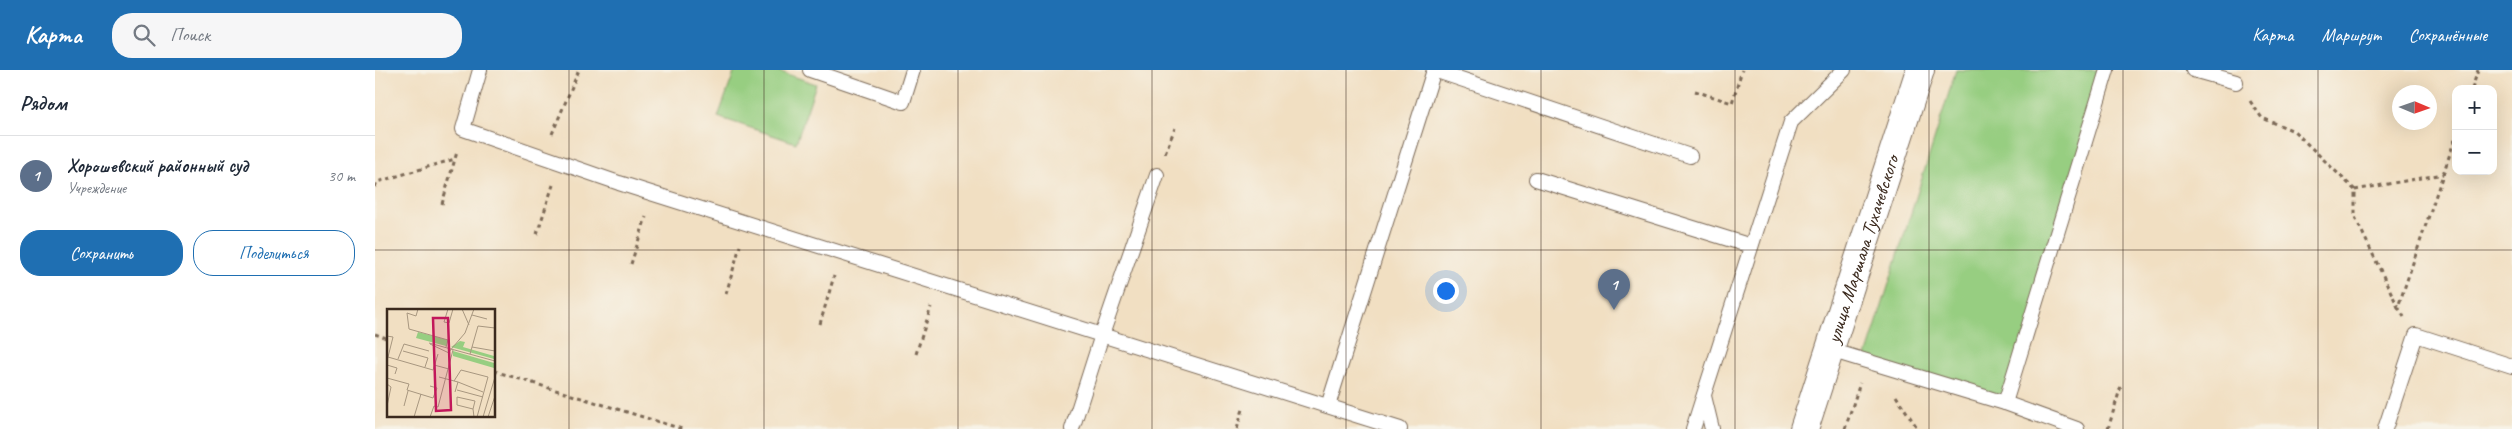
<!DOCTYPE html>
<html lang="ru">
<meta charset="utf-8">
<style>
body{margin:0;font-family:Caveat,sans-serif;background:#f6f6f7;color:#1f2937}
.controls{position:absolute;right:15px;top:15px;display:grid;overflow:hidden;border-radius:10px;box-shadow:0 5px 20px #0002}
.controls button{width:45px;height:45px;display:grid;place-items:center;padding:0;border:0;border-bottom:1px solid #e0e1e3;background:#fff;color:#1f2937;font:25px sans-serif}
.compass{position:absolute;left:2017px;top:15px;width:45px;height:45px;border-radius:50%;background:#fff;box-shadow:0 5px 20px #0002;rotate:92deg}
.you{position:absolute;left:1070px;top:220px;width:18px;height:18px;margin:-12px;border:4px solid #fff;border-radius:50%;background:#1a73e8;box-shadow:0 0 0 8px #1a73e833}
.badge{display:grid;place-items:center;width:32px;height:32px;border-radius:50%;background:#1f6fb2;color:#fff;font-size:16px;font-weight:700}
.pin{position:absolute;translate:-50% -41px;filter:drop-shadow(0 1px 2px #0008)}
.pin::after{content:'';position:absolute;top:26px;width:18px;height:15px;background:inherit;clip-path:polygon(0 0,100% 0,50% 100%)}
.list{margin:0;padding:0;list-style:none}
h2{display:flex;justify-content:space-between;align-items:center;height:65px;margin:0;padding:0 20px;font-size:21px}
h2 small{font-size:16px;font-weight:400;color:#747a83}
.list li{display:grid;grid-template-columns:32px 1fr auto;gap:15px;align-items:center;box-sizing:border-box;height:80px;padding:0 20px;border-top:1px solid #e0e1e3}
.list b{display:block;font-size:19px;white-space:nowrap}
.list p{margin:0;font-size:16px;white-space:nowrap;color:#747a83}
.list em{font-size:16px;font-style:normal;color:#747a83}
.actions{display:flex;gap:10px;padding:15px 20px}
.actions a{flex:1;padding:11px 0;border:1px solid #1f6fb2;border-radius:20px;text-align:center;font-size:18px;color:#1f6fb2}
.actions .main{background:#1f6fb2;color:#fff}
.icon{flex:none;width:28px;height:28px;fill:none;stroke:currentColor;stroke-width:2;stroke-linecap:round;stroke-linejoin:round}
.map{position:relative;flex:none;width:2137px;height:359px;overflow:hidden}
header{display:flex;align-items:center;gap:30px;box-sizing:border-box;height:70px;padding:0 25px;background:#1f6fb2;color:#fff}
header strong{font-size:24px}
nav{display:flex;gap:28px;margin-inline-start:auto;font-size:18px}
.search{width:350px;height:45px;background:#f6f6f7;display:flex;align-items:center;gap:12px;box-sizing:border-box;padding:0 18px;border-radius:20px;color:#747a83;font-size:19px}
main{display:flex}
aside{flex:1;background:#fff}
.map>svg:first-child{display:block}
.green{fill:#97ce81;stroke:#697c50}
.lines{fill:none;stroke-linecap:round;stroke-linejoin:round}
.service-casing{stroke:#7b6957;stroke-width:16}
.tertiary-casing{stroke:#7b6957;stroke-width:30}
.path{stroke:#7b6957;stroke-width:3;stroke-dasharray:4 4;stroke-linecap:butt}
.service{stroke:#fff;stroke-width:14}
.tertiary{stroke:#fff;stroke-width:28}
.grid{fill:none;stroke:#3b2a1e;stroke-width:1;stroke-opacity:0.55}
.labels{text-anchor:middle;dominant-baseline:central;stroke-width:5;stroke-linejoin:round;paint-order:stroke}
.street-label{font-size:20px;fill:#3b2a1e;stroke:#f7f3e8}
.inset-road{fill:none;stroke:#a89780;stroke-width:1}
.view{fill:#c2185b;fill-opacity:0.15;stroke:#c2185b;stroke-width:2.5}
.inset-edge{fill:none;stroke:#3b2a1e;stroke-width:2.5}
</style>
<header>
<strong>Карта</strong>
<div class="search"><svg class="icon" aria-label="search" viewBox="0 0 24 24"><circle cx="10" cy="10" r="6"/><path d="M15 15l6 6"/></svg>Поиск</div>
<nav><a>Карта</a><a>Маршрут</a><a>Сохранённые</a></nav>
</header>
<main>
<aside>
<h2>Рядом<small></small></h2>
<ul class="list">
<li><span class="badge" style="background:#5c6f8a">1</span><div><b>Хорошевский районный суд</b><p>Учреждение</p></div><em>30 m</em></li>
</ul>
<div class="actions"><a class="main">Сохранить</a><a>Поделиться</a></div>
</aside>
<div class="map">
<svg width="2137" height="359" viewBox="0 0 2137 359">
<rect width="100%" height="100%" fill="#f7f3e8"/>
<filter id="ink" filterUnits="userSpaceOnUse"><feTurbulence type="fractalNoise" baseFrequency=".02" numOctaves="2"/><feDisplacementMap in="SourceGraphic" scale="10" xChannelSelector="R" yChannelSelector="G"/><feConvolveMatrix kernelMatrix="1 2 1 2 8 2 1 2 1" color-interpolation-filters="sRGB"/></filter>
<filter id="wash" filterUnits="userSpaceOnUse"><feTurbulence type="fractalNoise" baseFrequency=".0096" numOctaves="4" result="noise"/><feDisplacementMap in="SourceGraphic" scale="20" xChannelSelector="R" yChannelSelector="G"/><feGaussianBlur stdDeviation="1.12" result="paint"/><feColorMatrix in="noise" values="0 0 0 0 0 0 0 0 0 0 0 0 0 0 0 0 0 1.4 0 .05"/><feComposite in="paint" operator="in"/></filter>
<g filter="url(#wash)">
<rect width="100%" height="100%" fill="#f1dfc2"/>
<g class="green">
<path d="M360 0H400L441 14 421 73 343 47Z"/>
<path d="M1581 0H1732L1630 333 1490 290Z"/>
</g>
</g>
<g filter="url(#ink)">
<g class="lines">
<defs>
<g id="service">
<path d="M105 0 88 59 244 113 1025 359"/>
<path d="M435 0 528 32 538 0"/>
<path d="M1059 0 1315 86"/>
<path d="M1818 0 1861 12"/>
<path d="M1161 109 1376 176"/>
<path d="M1455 280 1630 333 1732 0"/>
<path d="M1329 326 1337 359"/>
<path d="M1630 333 1702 359"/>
<path d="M953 336 1059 0"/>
<path d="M697 359 727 265 782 105"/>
<path d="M1318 359 1416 52 1469 0"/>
<path d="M2010 359 2041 265 2137 296"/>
</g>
<g id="tertiary">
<path id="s1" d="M1429 359 1545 0"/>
</g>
</defs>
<use href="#service" class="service-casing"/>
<use href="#tertiary" class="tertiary-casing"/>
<g class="path">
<path d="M2097 19 2103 0"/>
<path d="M1320 21 1357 33 1367 0"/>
<path d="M1875 31 1887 48 1919 61 1980 120V147L2023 237"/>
<path d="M177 64 204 0"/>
<path d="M790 83 800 58"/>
<path d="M0 117 2 112 80 89"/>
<path d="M1980 120 2068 104"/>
<path d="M67 134 82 82"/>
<path d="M162 164 178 115"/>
<path d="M256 194 271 147"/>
<path d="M351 224 365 176"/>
<path d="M2029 247 2023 237 2081 66"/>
<path d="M445 254 459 206"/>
<path d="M0 264 14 269"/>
<path d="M541 284 556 237"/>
<path d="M119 301 307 359"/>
<path d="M1521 326 1543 359"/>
<path d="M862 359 869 336"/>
<path d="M1470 359 1485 313"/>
<path d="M1733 359 1746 316"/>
</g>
<use href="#service" class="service"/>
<use href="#tertiary" class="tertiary"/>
</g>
</g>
<path class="grid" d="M194 0V359M389 0V359M583 0V359M777 0V359M971 0V359M1166 0V359M1360 0V359M1554 0V359M1748 0V359M1943 0V359M0 180H2137"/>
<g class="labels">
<g class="street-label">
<text stroke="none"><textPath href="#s1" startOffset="189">улица Маршала Тухачевского</textPath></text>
</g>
</g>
<g transform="translate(12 239)">
<rect width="108" height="108" fill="#f1dfc2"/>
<path d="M31 23 61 31 59 37 29 29ZM73 32 78 33 76 38 107 47V50L64 38ZM66 42 107 54V59L66 47Z" fill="#97ce81"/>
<path class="inset-road" d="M31 0 29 7 20 4 22 20 61 31 59 38M61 0 57 13 62 14 66 0M75 0 82 16M85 6 100 10M0 27 6 28 0 52M42 34 108 52M43 35 62 44M85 38 108 42M16 42 41 49 38 58M61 44 78 24 87 0M83 45 91 17 108 19M1 48 46 61 51 45M11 50 17 35 42 42M0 56 10 59 8 65M47 56 62 60M52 68 71 73 68 83M0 69 22 75 20 81 46 89 50 79 43 77M67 72 74 61 101 68 90 108M71 73 96 83M0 75 4 78 0 97M70 81 96 88M17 97 21 82M86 100 88 92 70 88V96L86 100 87 108M27 108 34 85M43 108 47 97 51 98 66 41M96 108 108 68M101 108 108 87"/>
<path class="view" d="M46 9H61L64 101 49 102Z"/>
<rect width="108" height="108" class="inset-edge"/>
</g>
</svg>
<div class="controls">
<button>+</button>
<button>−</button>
</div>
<svg class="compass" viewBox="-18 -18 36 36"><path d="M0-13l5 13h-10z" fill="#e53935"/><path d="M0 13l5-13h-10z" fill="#747a83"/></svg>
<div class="you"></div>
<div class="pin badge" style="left:1239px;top:240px;background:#5c6f8a">1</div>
</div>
</main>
